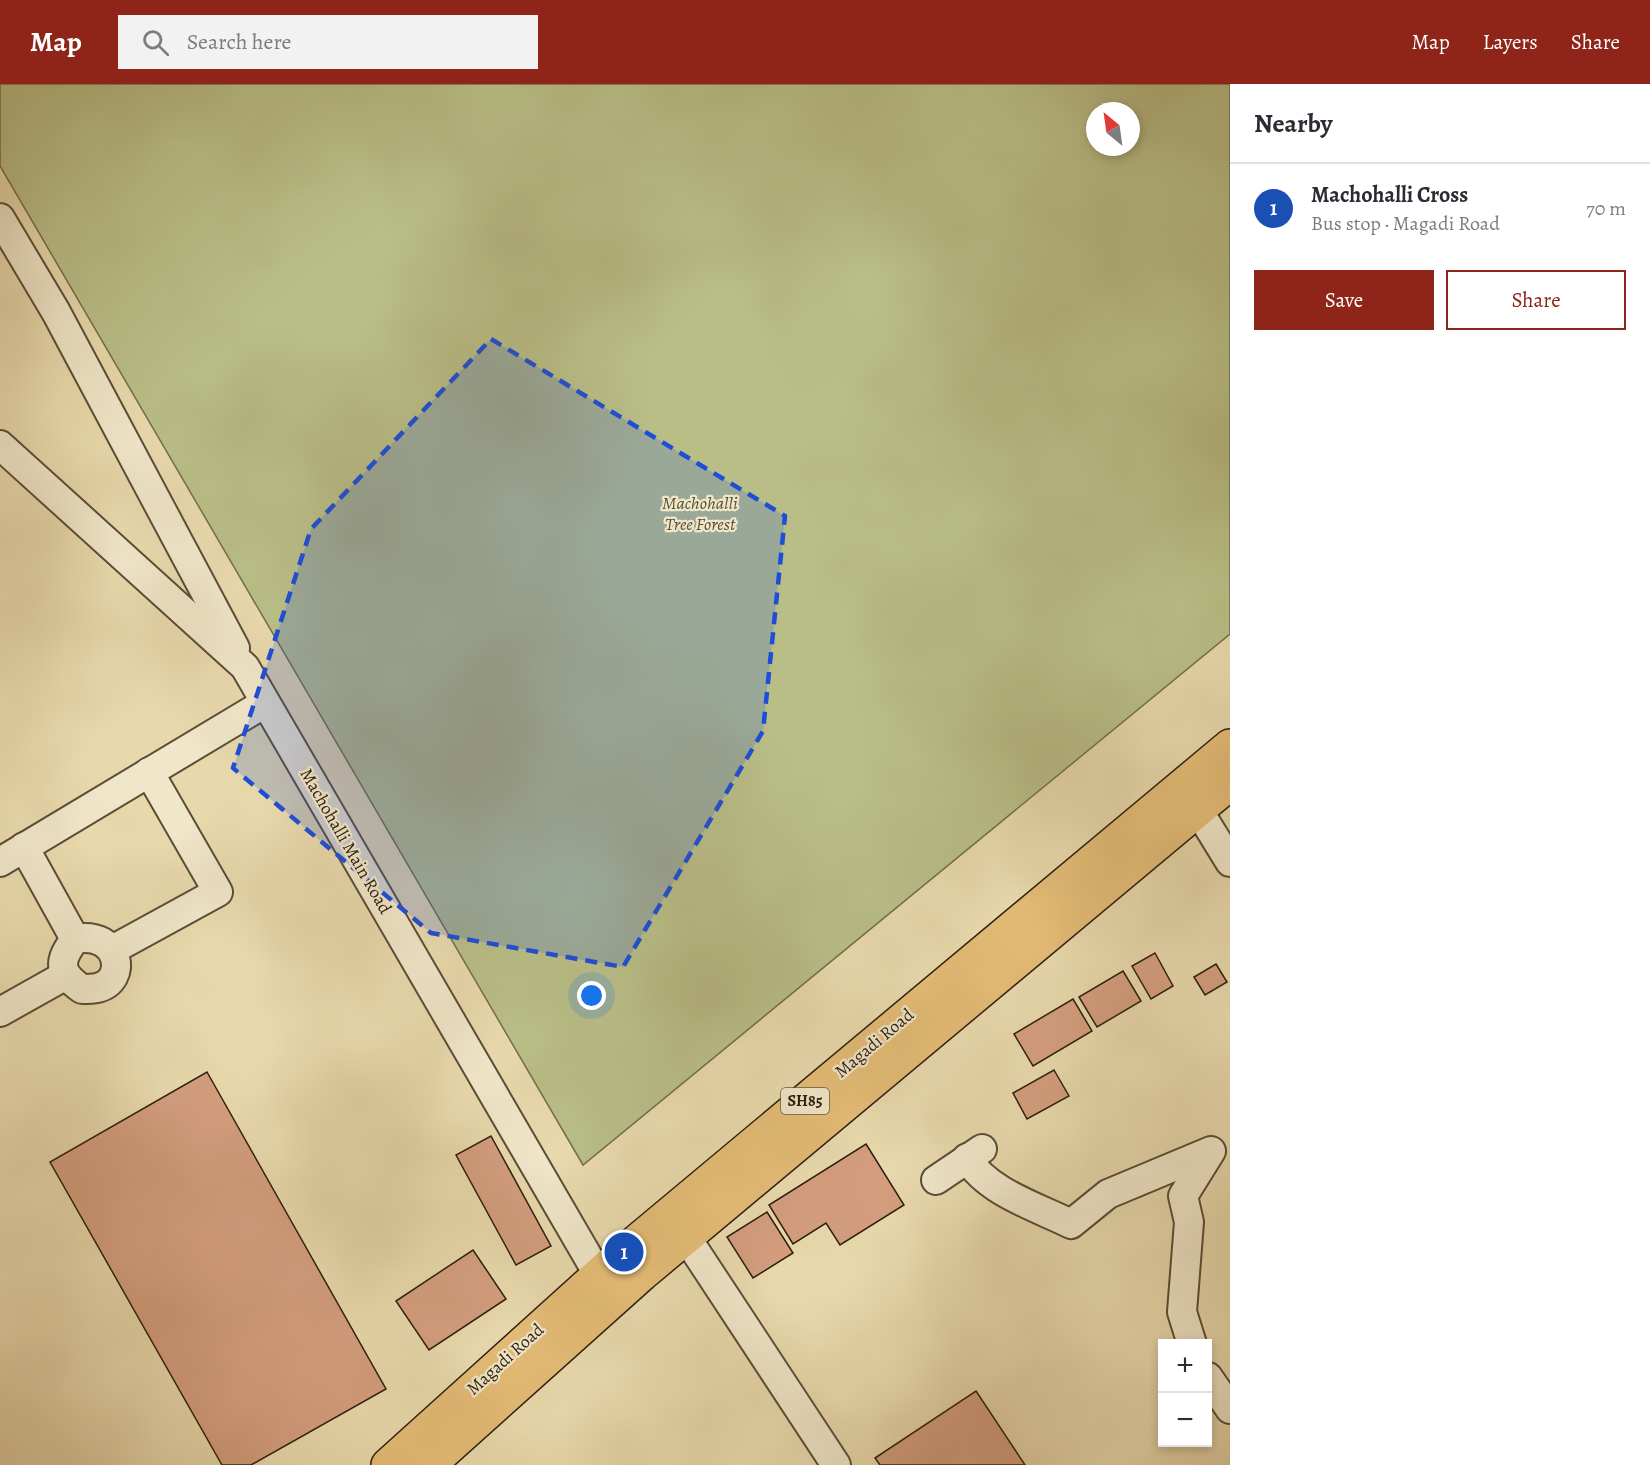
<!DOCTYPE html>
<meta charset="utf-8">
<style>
body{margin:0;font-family:Alegreya,serif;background:#f2f2f3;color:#2b2b33}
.controls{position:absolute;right:18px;bottom:18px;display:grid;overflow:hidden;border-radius:0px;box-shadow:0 3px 9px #0003}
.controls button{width:54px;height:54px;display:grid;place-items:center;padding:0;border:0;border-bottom:2px solid #e1e1e2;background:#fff;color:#2b2b33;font:30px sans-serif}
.compass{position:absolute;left:1086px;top:18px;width:54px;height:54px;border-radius:50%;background:#fff;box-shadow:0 3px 9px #0003;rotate:331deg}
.you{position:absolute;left:592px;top:912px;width:21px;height:21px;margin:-15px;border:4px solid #fff;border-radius:50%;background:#1a73e8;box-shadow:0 0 0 9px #1a73e833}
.badge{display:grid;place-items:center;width:39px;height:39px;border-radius:50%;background:#8f2418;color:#fff;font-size:20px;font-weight:700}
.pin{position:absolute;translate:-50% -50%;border:3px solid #fff;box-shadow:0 2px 6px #0006}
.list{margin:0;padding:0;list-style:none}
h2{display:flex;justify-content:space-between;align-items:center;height:78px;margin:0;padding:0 24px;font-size:26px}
h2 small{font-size:20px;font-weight:400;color:#7c7c81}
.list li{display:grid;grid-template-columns:39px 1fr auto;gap:18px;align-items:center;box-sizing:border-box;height:90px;padding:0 24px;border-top:2px solid #e1e1e2}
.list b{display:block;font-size:22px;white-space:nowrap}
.list p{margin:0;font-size:20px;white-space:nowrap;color:#7c7c81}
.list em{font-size:20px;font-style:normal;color:#7c7c81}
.actions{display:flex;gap:12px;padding:18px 24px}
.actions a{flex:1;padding:14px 0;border:2px solid #8f2418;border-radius:0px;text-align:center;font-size:21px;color:#8f2418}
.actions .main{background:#8f2418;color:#fff}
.icon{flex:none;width:33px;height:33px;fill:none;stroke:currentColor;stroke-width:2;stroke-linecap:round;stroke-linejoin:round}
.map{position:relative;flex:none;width:1230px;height:1381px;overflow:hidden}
header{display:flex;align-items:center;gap:36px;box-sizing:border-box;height:84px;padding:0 30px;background:#8f2418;color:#fff}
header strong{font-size:28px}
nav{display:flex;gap:33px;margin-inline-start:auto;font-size:21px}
.search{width:420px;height:54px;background:#f2f2f3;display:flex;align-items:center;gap:15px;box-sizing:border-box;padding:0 21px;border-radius:0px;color:#7c7c81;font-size:22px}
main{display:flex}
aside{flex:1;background:#fff}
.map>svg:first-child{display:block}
.green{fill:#b9be87;stroke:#726e4c;stroke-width:1.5;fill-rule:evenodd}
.building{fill:#d49e7e;stroke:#2b1f10;stroke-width:1.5}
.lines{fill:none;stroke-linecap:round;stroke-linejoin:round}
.minor-casing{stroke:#5a4e37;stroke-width:32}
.major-casing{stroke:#2b1f10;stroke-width:36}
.minor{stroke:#f0e6c9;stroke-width:28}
.major{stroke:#e4bc76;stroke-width:33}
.marked{fill:#1d4ed8;fill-opacity:0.2;stroke:#1d4ed8;stroke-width:4.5;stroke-dasharray:12 8;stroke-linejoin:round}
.labels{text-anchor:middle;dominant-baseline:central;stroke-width:4.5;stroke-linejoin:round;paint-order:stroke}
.shield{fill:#f0e6c9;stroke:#665b48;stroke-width:1.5}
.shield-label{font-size:16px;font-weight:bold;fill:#2b1f10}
.park-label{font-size:18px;font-style:italic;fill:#564f34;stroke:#f0e6c9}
.street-label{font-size:18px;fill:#2b1f10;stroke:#f0e6c9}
</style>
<header>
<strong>Map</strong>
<div class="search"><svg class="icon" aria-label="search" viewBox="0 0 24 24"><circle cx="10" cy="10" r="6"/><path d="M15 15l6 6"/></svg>Search here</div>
<nav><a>Map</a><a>Layers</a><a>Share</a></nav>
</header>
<main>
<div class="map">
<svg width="1230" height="1381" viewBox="0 0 1230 1381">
<rect width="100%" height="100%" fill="#e8d9ac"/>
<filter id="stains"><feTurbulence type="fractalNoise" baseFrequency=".00333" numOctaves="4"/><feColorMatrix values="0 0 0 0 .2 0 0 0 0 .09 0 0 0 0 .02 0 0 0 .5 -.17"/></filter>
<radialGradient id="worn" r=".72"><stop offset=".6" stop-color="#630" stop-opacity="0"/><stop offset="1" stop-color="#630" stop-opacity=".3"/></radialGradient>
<path class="green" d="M0 0H1230V550L583 1081 0 82ZM1095 27H1131V63H1095Z"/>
<g class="building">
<path d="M1155 869 1173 902 1151 915 1132 882Z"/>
<path d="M1216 880 1227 898 1205 911 1194 893Z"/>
<path d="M1123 887 1141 917 1097 943 1079 913Z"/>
<path d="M1073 915 1092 947 1033 982 1014 950Z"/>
<path d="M1054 986 1069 1012 1027 1035 1013 1009Z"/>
<path d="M207 988 386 1305 251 1381H222L50 1078Z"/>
<path d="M491 1052 551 1162 516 1181 456 1071Z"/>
<path d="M866 1060 904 1121 840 1161 826 1139 793 1160 769 1121Z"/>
<path d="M767 1128 793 1169 753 1194 727 1153Z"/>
<path d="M473 1166 506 1215 429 1266 396 1217Z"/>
<path d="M976 1307 1025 1381H880L875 1374Z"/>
</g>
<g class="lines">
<defs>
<g id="minor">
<path d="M0 134 56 228 235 564"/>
<path d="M0 361 245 583 598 1190 611 1207"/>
<path d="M1198 726 1230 778"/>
<path d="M24 763 75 855C58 878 58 888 82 905 87 905 92 905 97 904 129 897 120 846 75 855"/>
<path d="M0 778 265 619"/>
<path d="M112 866 218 808 149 688"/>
<path d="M0 928 66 891"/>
<path d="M967 1074C987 1108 1037 1123 1071 1140L1108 1110 1211 1067 1183 1112 1189 1138 1182 1228 1192 1260"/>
<path d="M936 1096 982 1065"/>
<path d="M686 1153 836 1381"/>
<path d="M1208 1293 1230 1325"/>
</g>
<g id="major">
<path d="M388 1381 624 1168 1230 662"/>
<path d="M429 1381 642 1190 1230 699"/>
</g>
</defs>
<use href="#minor" class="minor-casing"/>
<use href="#major" class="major-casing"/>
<use href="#minor" class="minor"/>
<use href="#major" class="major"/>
</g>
<path class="marked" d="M491 255 785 432 763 647 623 883 431 849 233 684 311 445Z"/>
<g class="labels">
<rect class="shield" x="781" y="1004" width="48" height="26" rx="4.5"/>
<g class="shield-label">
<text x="805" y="1017">SH85</text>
</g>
<g class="park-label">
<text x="700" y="419">Machohalli<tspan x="700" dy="21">Tree Forest</tspan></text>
</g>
<g class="street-label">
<text transform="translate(346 757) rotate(60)">Machohalli Main Road</text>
<text transform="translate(874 959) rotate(-40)">Magadi Road</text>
<text transform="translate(505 1275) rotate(-42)">Magadi Road</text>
</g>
</g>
<rect width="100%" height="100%" filter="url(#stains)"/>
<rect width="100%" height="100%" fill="url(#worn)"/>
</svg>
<div class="controls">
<button>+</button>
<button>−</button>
</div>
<svg class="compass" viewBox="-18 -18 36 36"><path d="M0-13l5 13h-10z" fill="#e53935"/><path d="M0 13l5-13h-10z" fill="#7c7c81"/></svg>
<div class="you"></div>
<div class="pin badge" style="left:624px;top:1168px;background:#1a4fb4">1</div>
</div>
<aside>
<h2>Nearby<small></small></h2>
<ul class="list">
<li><span class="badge" style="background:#1a4fb4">1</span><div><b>Machohalli Cross</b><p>Bus stop · Magadi Road</p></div><em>70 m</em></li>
</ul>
<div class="actions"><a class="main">Save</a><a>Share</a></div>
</aside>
</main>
